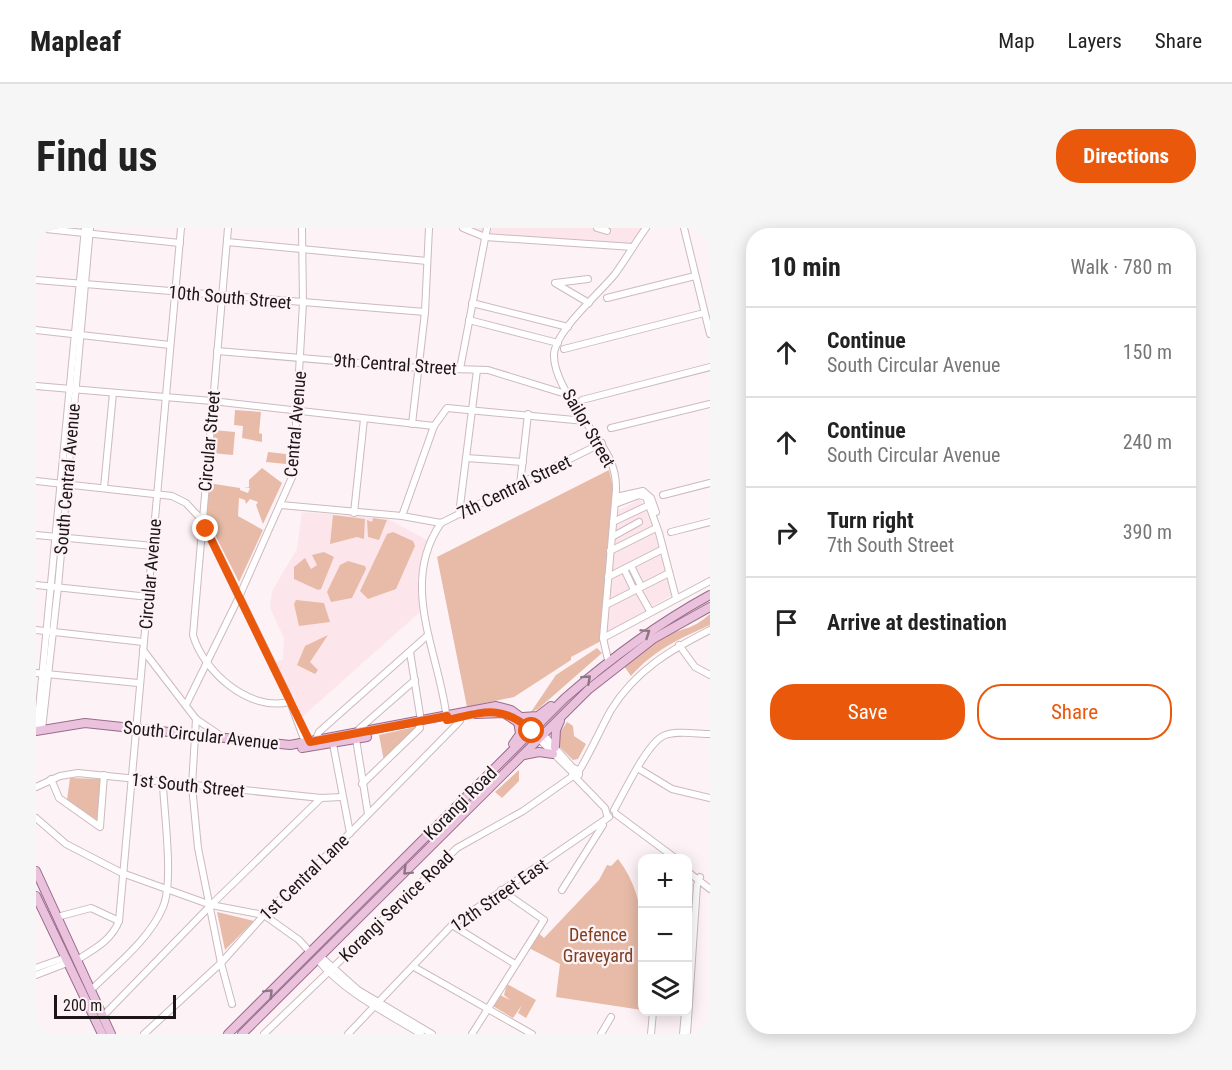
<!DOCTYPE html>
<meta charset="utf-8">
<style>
body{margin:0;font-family:"Roboto Condensed",sans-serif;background:#f6f6f6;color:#222}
.controls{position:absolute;right:18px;bottom:18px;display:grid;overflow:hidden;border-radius:12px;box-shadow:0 3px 15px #0003}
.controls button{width:54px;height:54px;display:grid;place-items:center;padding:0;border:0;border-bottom:2px solid #e0e0e0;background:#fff;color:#222;font:30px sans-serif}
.scale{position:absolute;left:18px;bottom:15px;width:122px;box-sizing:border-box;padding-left:6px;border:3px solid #1c1618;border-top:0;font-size:16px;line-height:21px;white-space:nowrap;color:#1c1618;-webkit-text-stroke:4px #fdf2f5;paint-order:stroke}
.stop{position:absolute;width:18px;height:18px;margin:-14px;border:4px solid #ea580c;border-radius:50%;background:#fff}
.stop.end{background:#ea580c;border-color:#fff;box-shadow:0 2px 6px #0008}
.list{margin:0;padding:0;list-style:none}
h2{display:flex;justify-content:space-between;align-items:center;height:78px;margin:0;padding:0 24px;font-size:26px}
h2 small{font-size:20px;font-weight:400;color:#767676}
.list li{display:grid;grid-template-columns:39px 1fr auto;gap:18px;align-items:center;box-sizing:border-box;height:90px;padding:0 24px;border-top:2px solid #e0e0e0}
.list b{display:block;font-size:22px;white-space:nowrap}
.list p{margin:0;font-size:20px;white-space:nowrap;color:#767676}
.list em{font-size:20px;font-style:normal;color:#767676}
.actions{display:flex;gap:12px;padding:18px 24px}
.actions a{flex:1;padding:14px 0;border:2px solid #ea580c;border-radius:24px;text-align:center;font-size:21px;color:#ea580c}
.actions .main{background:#ea580c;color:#fff}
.icon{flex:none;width:33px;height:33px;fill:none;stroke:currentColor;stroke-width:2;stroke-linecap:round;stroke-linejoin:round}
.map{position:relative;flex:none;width:674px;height:806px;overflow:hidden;border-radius:24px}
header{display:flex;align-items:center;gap:36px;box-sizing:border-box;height:84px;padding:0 30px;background:#fff;border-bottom:2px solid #e0e0e0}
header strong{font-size:28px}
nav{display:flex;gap:33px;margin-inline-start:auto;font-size:21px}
.intro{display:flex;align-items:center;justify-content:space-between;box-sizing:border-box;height:144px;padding:0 36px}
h1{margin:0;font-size:42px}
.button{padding:15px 27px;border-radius:24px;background:#ea580c;color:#fff;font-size:21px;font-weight:700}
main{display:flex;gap:36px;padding:0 36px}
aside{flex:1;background:#fff;border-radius:24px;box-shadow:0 3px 15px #0003}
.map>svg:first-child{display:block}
.built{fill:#fce6ec}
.green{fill:#e7bba7}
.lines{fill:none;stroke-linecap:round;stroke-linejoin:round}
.minor-casing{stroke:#ccbabf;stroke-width:8}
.major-casing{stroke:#996c8a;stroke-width:10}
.minor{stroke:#fff;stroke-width:6}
.major{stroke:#eac2dd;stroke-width:8}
.oneway{stroke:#8d7584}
.route{stroke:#ea580c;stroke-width:8}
.labels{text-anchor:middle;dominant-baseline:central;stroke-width:4.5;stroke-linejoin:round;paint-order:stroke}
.street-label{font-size:18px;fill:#1c1618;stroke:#fdf2f5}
.park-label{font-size:18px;fill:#7c4023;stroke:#fdf2f5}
</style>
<header>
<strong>Mapleaf</strong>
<nav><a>Map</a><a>Layers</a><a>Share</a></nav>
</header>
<div class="intro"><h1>Find us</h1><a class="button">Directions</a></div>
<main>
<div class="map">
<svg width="674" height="806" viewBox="0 0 674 806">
<rect width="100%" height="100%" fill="#fdf2f5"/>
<g class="built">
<path d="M428 0H610L597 19 449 9Z"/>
<path d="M604 271 616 296 636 367 570 405 580 284Z"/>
<path d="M266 284 352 291 393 313 381 351 385 383 266 489 239 435 247 431 248 410 234 380 236 363 261 321Z"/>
</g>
<g class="green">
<path d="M199 182 225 184 223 205 226 206V214L206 210 207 198 198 197Z"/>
<path d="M177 202 199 204 197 227 175 225Z"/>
<path d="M232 224 250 226V236L230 234Z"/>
<path d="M226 240 246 255 227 296 220 277 222 274 214 271 210 276 209 272 203 270 202 288 227 302 203 354 169 287 172 255 204 260V262L212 265 214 260 208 259H213V252Z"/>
<path d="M573 242 578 264 565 413 535 429V432L478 469 431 479 401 329Z"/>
<path d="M297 287 329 291 328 311 321 309 294 316Z"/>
<path d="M337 290 351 292 343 312 332 309 331 292 336 294Z"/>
<path d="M357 304 377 313 379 318 360 361 332 371 324 363 351 306Z"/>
<path d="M288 324 298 329 285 361 282 362 258 351V339L269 330 275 341 281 337 276 327Z"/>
<path d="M312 333 329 338 330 341 316 370 295 374 291 364 304 337Z"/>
<path d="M260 372 288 375 294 394 263 398 258 376Z"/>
<path d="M674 386V397C644 410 617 423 595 448L588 438C601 427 616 414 632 407 653 398 655 402 674 386Z"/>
<path d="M292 407 274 434 282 442 279 446 261 437 269 418Z"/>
<path d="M561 420 566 425 502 481 495 484 520 447Z"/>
<path d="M531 494 537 498 538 508 550 516 542 531 537 532 524 519 523 506Z"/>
<path d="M383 498 348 533 343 507Z"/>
<path d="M483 542V553L466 570 459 564Z"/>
<path d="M34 550 66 551 62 593 31 572Z"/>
<path d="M582 631C616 674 606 730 606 782L520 769 524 736 491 719 501 704 508 710 563 652 571 637 575 638Z"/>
<path d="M181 684 218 693 189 722Z"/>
<path d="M471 756 500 772 490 790 482 785 486 777 477 790 457 778 464 767 474 772 468 767Z"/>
</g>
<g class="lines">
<defs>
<g id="minor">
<path d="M0 0 144 15"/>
<path d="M192 0 157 407C167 443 213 484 253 474"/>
<path d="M427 0 449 9 597 19"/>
<path d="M561 0 571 3"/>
<path d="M648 0 674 106"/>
<path d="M191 14 391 33"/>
<path d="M552 51 519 55 553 75"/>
<path d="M0 52 389 84"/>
<path d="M571 70 659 48"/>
<path d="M436 75 532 99"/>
<path d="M433 92 522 115"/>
<path d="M0 102 134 117"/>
<path d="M528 121 668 85"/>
<path d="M181 123 383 140 452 142 533 167"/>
<path d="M424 141 451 0"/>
<path d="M0 158 176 173 398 198 411 180 549 193"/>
<path d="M546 172 674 139"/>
<path d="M376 196 389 84 393 0"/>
<path d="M575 200 674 176"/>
<path d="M430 230 487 234"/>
<path d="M0 253 136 268 150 275 166 292 252 468 269 514"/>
<path d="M484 257 492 186"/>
<path d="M68 260 77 165"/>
<path d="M627 267 674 255"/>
<path d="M580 269 607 263 615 270 620 284"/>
<path d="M579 276 603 267 610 269 623 305 640 370"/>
<path d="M245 277 366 288 405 295 566 215"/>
<path d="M318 285 328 191"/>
<path d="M423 286 441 142"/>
<path d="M366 288 398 198"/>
<path d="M577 294 613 277"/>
<path d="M405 295C362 357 404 426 411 492"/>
<path d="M635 304 674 294"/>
<path d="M0 307 117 318"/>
<path d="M576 309 603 294"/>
<path d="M574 323 620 300"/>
<path d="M595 338 605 358"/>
<path d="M588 341 598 362"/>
<path d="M572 349 627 321"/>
<path d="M0 357 113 369"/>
<path d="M601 360 614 383"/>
<path d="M570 377 633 345"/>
<path d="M0 402 107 414"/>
<path d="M567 410 674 353"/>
<path d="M643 417 659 439 674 447"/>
<path d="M107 422 160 491 185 508"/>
<path d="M374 424 385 493"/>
<path d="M572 432 567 410 580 262C581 233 565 216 549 193 537 175 517 148 518 126 520 102 564 65 579 46 590 31 599 15 610 0"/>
<path d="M0 445 102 455"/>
<path d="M150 477 203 369 257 247 267 75 266 0"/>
<path d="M260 489 274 514"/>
<path d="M160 491 156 558 162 620 185 735 196 776"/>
<path d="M6 501 22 359 54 0"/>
<path d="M1 502 49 0"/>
<path d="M323 505V501L379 452"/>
<path d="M507 506 536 539 543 543V547L539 549 536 545 540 541"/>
<path d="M320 511 332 586"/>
<path d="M503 511 534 542"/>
<path d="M279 513 283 504 392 407"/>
<path d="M297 516 314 605"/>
<path d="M603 541 636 561 674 570"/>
<path d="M543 543C555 523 564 502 575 482 599 443 634 422 674 402"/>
<path d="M539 549 569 580 571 587"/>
<path d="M15 551 23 570 64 599 68 547"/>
<path d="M326 556 384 500 383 497"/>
<path d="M0 559 24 548 42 545 285 570 306 569"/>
<path d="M578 582C588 565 610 517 627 508 639 502 661 506 674 506"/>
<path d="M580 586 639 630"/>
<path d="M0 590 30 616 86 645 175 677 228 687 263 712 274 724"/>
<path d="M652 644 674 661"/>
<path d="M526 662 567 597"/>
<path d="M21 689 55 680 83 693"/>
<path d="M416 697 479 736"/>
<path d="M284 728 322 762 396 806"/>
<path d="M281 731C308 764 349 784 385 806"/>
<path d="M41 732C58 721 75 713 83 693L145 0"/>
<path d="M378 739 496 806"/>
<path d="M0 740 28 730"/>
<path d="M0 747 31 735"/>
<path d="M55 762C79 738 114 711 127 679 138 653 128 586 127 556"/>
<path d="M67 788 175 677 285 570"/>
<path d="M108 806 185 735 228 687 314 605 424 493 423 489"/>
<path d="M228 806 421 620 487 583 537 548"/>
<path d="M312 806 416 697 573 589"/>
<path d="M436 806 508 692 465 662"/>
<path d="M565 806 575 789"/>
<path d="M615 806 617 784"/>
<path d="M647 806 649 784"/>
<path d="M651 806 661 657 664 649"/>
</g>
<g id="major">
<path d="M440 486 468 485 499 506"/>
<path d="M487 489 502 488 515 478"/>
<path d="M0 503 49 495 254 517 460 478 475 482 504 503"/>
<path d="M477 516 484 506 482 492"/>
<path d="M519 519 520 502 524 493"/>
<path d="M266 520 331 509"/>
<path d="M488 527 503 524 517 526"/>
<path d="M0 643 75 806"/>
<path d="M0 668 66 806"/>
<path d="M192 806 529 470C575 430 621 396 674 367"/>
<path d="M206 806 553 461 617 411 674 379"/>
</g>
</defs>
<use href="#minor" class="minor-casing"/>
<use href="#major" class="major-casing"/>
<use href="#minor" class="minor"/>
<use href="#major" class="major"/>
</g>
<defs><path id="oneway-chevron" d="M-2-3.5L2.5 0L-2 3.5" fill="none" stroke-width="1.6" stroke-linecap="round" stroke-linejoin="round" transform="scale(1.5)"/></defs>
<g class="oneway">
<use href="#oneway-chevron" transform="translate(610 405) rotate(-34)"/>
<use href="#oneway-chevron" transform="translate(551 451) rotate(-42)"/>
<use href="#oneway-chevron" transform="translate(371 643) rotate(135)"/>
<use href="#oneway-chevron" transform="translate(233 765) rotate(-45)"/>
</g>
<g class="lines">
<path class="route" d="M170 301 274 514 411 488V492C448 484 466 476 496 503"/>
</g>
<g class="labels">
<g class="street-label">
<text transform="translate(194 69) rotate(5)">10th South Street</text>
<text transform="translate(359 136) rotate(4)">9th Central Street</text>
<text transform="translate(259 196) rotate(-85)">Central Avenue</text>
<text transform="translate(553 200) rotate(60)">Sailor Street</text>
<text transform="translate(173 213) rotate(-85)">Circular Street</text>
<text transform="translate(31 251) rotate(-85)">South Central Avenue</text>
<text transform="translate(478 259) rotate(-26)">7th Central Street</text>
<text transform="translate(114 346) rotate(-85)">Circular Avenue</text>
<text transform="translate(165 507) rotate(6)">South Circular Avenue</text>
<text transform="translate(152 557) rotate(6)">1st South Street</text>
<text transform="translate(424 575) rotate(-45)">Korangi Road</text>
<text transform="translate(268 649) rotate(-44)">1st Central Lane</text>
<text transform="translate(463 667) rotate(-35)">12th Street East</text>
<text transform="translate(360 678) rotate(-44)">Korangi Service Road</text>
</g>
<g class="park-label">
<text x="562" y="706">Defence<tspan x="562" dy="21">Graveyard</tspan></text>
</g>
</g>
</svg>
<div class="controls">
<button>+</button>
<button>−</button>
<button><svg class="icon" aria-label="layers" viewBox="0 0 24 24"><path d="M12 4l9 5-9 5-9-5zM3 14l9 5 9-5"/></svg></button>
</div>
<div class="scale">200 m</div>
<div class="stop" style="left:496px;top:503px"></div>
<div class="stop end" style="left:170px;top:301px"></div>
</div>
<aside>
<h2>10 min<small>Walk · 780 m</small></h2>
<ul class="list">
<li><svg class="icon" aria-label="ahead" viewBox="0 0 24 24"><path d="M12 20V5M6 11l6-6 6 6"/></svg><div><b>Continue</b><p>South Circular Avenue</p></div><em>150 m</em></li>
<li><svg class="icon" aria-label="ahead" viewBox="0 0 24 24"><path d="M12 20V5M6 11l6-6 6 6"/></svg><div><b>Continue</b><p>South Circular Avenue</p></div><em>240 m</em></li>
<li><svg class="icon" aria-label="right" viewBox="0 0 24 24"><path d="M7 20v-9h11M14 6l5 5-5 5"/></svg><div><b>Turn right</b><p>7th South Street</p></div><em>390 m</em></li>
<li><svg class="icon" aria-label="arrive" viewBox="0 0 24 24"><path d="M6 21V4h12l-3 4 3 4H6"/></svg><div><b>Arrive at destination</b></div></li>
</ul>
<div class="actions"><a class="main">Save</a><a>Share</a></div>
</aside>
</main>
